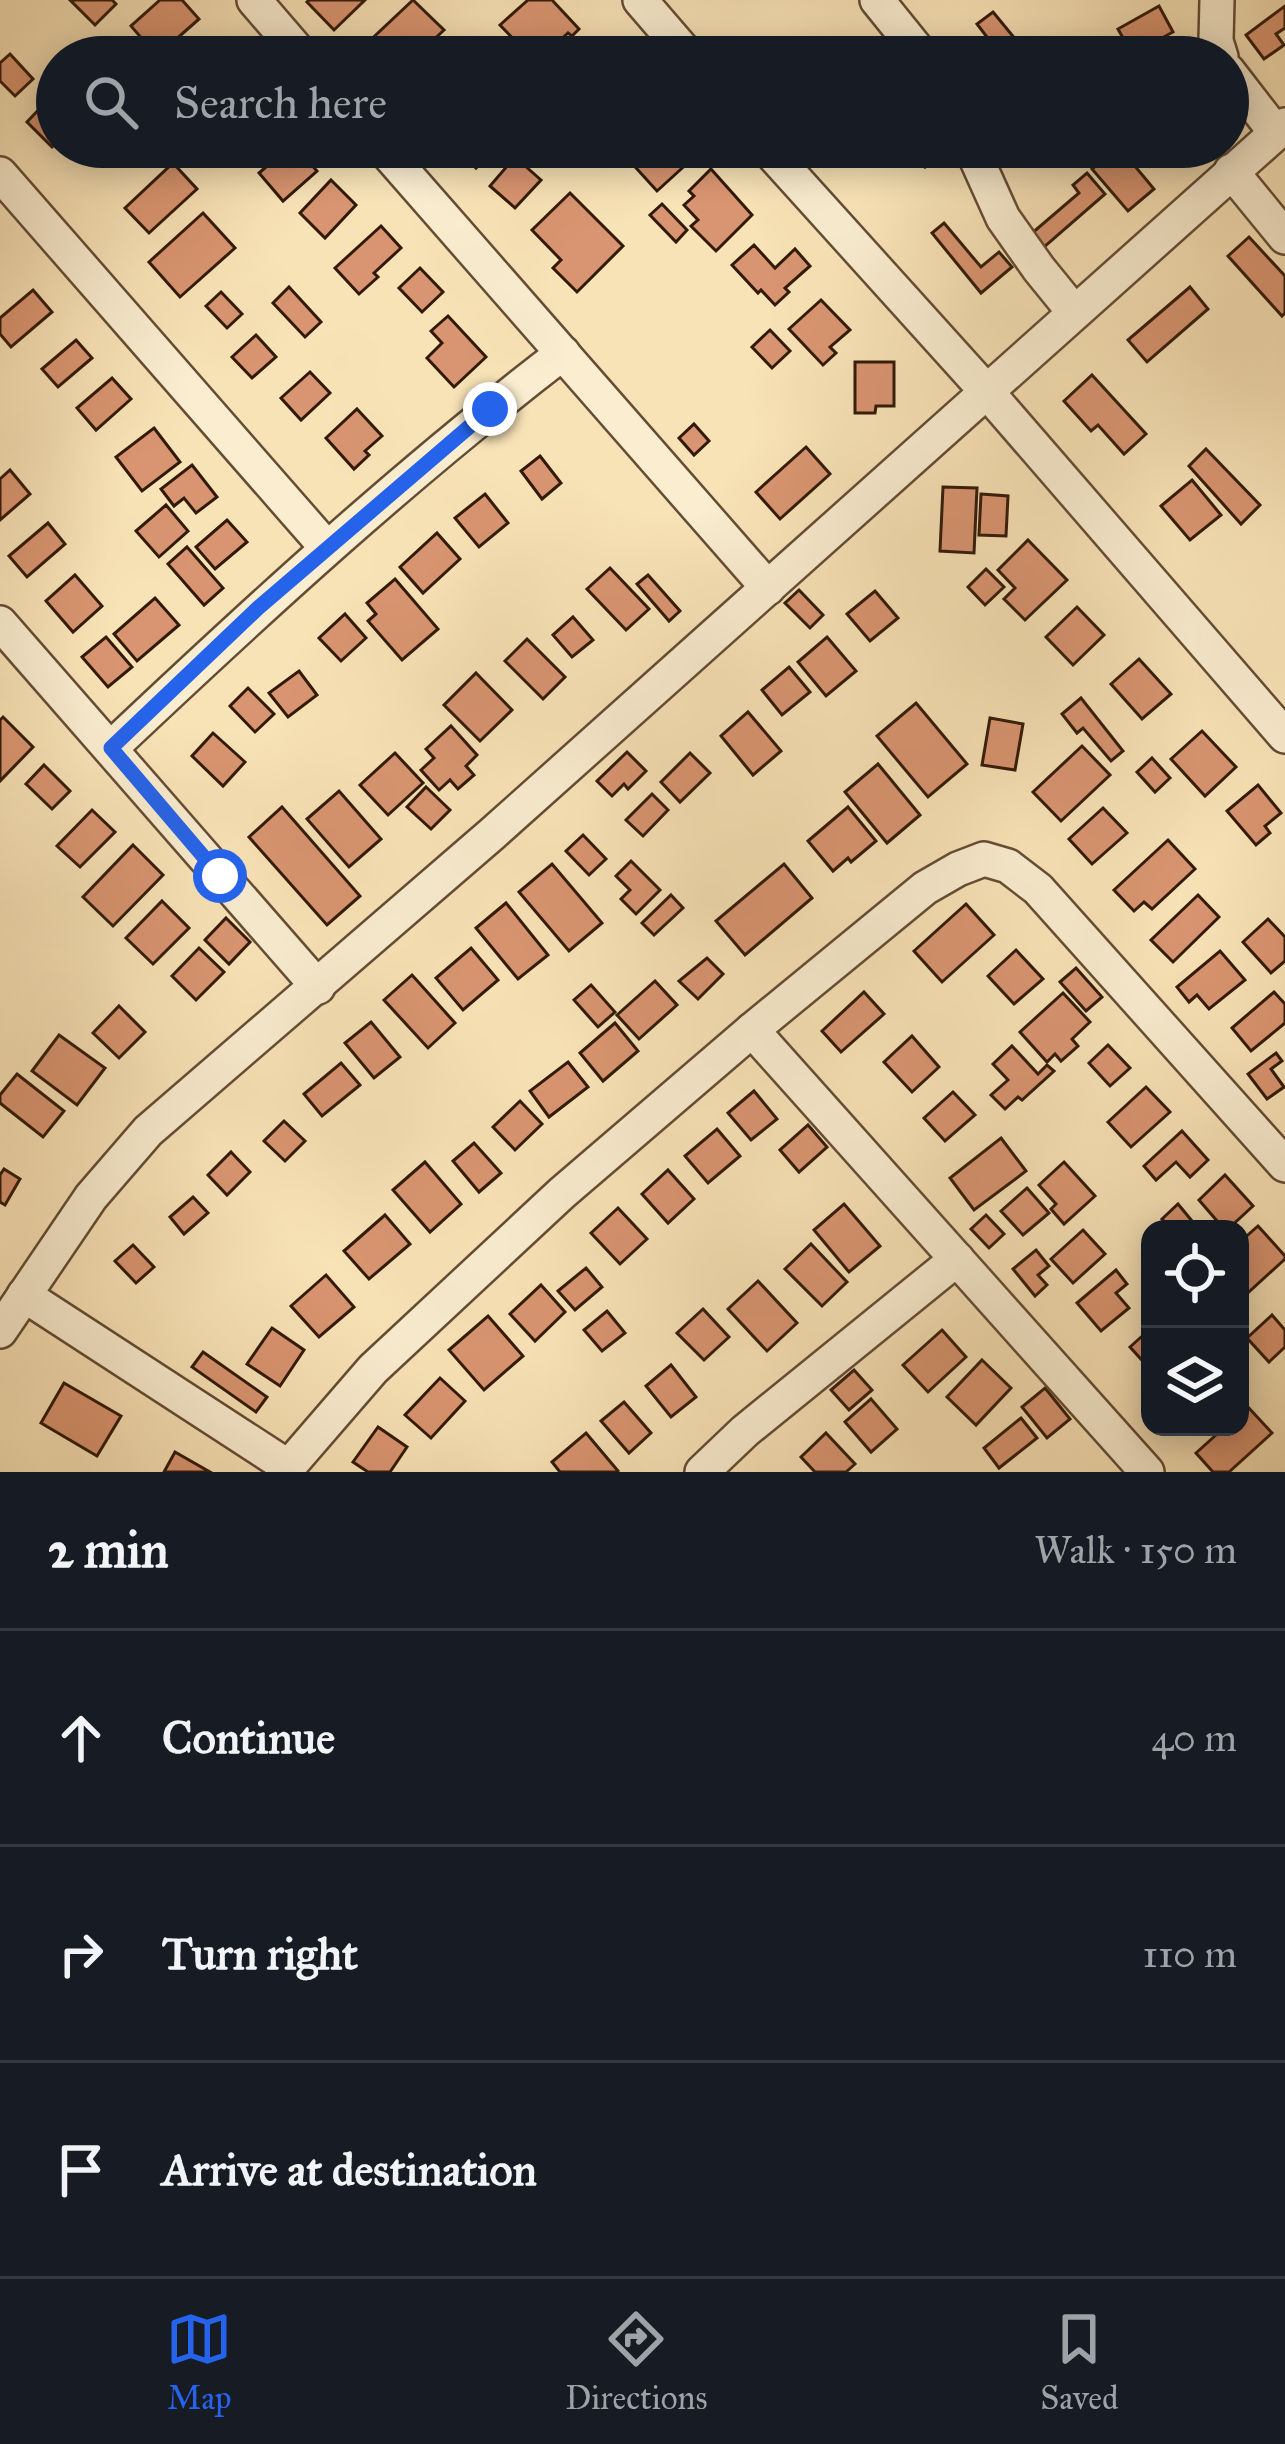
<!DOCTYPE html>
<meta charset="utf-8">
<style>
body{margin:0;font-family:"IM FELL Great Primer",serif;background:#242831;color:#f1f3f6}
.controls{position:absolute;right:36px;bottom:36px;display:grid;overflow:hidden;border-radius:24px;box-shadow:0 6px 30px #0003}
.controls button{width:108px;height:108px;display:grid;place-items:center;padding:0;border:0;border-bottom:3px solid #363941;background:#171b24;color:#f1f3f6;font:60px sans-serif}
.stop{position:absolute;width:36px;height:36px;margin:-27px;border:9px solid #2563eb;border-radius:50%;background:#fff}
.stop.end{background:#2563eb;border-color:#fff;box-shadow:0 3px 12px #0008}
.list{margin:0;padding:0;list-style:none}
h2{display:flex;justify-content:space-between;align-items:center;height:156px;margin:0;padding:0 48px;font-size:51px}
h2 small{font-size:39px;font-weight:400;color:#9ea1a6}
.list li{display:grid;grid-template-columns:78px 1fr auto;gap:36px;align-items:center;box-sizing:border-box;height:216px;padding:0 48px;border-top:3px solid #363941}
.list b{display:block;font-size:45px;white-space:nowrap}
.list em{font-size:39px;font-style:normal;color:#9ea1a6}
.icon{flex:none;width:66px;height:66px;fill:none;stroke:currentColor;stroke-width:2;stroke-linecap:round;stroke-linejoin:round}
.map{position:relative;flex:none;width:1285px;height:1472px;overflow:hidden}
.search{position:absolute;background:#171b24;box-shadow:0 6px 30px #0003;left:36px;right:36px;top:36px;height:132px;display:flex;align-items:center;gap:30px;box-sizing:border-box;padding:0 42px;border-radius:66px;color:#9ea1a6;font-size:45px}
.sheet{height:804px;background:#171b24}
nav{display:flex;justify-content:space-around;align-items:center;box-sizing:border-box;height:168px;border-top:3px solid #363941;background:#171b24;font-size:33px;color:#9ea1a6}
nav a{display:grid;justify-items:center;gap:6px}
nav .on{color:#2563eb}
.map>svg:first-child{display:block}
.building{fill:#d99571;stroke:#321a0a;stroke-width:3}
.lines{fill:none;stroke-linecap:round;stroke-linejoin:round}
.minor-casing{stroke:#644c35;stroke-width:38}
.minor{stroke:#faedd0;stroke-width:33}
.route{stroke:#2563eb;stroke-width:15}
</style>
<div class="map">
<svg width="1285" height="1472" viewBox="0 0 1285 1472">
<rect width="100%" height="100%" fill="#f8e3b7"/>
<filter id="stains"><feTurbulence type="fractalNoise" baseFrequency=".00167" numOctaves="4"/><feColorMatrix values="0 0 0 0 .2 0 0 0 0 .09 0 0 0 0 .02 0 0 0 .5 -.17"/></filter>
<radialGradient id="worn" r=".72"><stop offset=".6" stop-color="#630" stop-opacity="0"/><stop offset="1" stop-color="#630" stop-opacity=".3"/></radialGradient>
<g class="building">
<path d="M70 0H112L116 4 95 25Z"/>
<path d="M160 0H182L199 19 157 56 131 26Z"/>
<path d="M309 0H365L334 30 307 2Z"/>
<path d="M413 0 444 30 415 57H371L362 48Z"/>
<path d="M528 0H552L579 29 572 36 568 33 555 45 558 48 549 57H539L526 44 522 48 500 25Z"/>
<path d="M1159 6 1173 32 1132 54 1118 29Z"/>
<path d="M1285 6V28L1276 34 1284 45 1264 59 1246 35Z"/>
<path d="M993 12 1030 57H962L987 37 977 24Z"/>
<path d="M10 54 33 79 15 96 0 81V63Z"/>
<path d="M43 105 57 118V142L52 147 27 122Z"/>
<path d="M289 147H296L317 171 283 201 259 173Z"/>
<path d="M456 147H497L476 168Z"/>
<path d="M617 147H679L691 160 657 191Z"/>
<path d="M908 147H945L946 148 925 167Z"/>
<path d="M1119 147 1154 189 1128 211 1092 169Z"/>
<path d="M515 157 541 180 515 208 490 186Z"/>
<path d="M173 163 197 189 149 233 125 208Z"/>
<path d="M711 169 752 215 716 251 691 226 698 220 684 205 694 196 689 191Z"/>
<path d="M1087 173 1105 194 1043 248 1031 234 1079 193 1073 185Z"/>
<path d="M331 180 356 205 325 238 300 213Z"/>
<path d="M570 193 623 246 577 292 553 268 561 260 532 230Z"/>
<path d="M662 204 687 230 676 242 650 215Z"/>
<path d="M203 213 235 248 180 297 149 262Z"/>
<path d="M944 223 981 267 999 252 1012 267 981 293 932 233Z"/>
<path d="M381 226 401 248 374 273 378 277 359 294 335 268Z"/>
<path d="M1249 237 1285 276V313L1282 316 1228 256Z"/>
<path d="M754 245 775 268 795 249 810 266 785 288 789 292 775 305 761 290 758 293 732 265Z"/>
<path d="M420 268 443 292 422 312 399 288Z"/>
<path d="M289 287 321 322 305 337 273 303Z"/>
<path d="M1190 287 1208 309 1147 362 1128 340Z"/>
<path d="M33 290 52 312 11 347 0 334V318Z"/>
<path d="M221 292 242 314 227 328 206 306Z"/>
<path d="M821 300 850 330 830 347 836 353 823 365 789 329Z"/>
<path d="M448 316 486 357 454 387 427 358 442 343 431 331Z"/>
<path d="M770 330 790 351 772 368 752 347Z"/>
<path d="M256 335 276 357 252 378 232 357Z"/>
<path d="M76 340 92 358 58 387 42 369Z"/>
<path d="M855 362H894V406H876L875 413H855Z"/>
<path d="M310 372 330 393 301 420 281 398Z"/>
<path d="M1092 375 1146 434 1124 454 1098 425 1091 431 1064 401Z"/>
<path d="M112 378 131 399 96 430 77 408Z"/>
<path d="M357 409 382 436 365 451 369 455 354 469 326 438Z"/>
<path d="M694 424 709 441 694 455 679 438Z"/>
<path d="M154 428 180 462 142 491 116 457Z"/>
<path d="M806 447 830 474 780 519 756 492Z"/>
<path d="M1206 449 1260 505 1241 524 1189 466Z"/>
<path d="M540 456 561 483 542 499 521 471Z"/>
<path d="M192 465 217 497 196 513 184 498 174 506 161 489Z"/>
<path d="M10 470 30 494 0 520V479Z"/>
<path d="M1192 480 1221 515 1190 540 1161 506Z"/>
<path d="M943 487 977 488 974 553 940 551Z"/>
<path d="M485 494 508 523 479 547 455 518Z"/>
<path d="M981 494 1008 496 1006 536 979 535Z"/>
<path d="M166 505 188 531 159 557 136 531Z"/>
<path d="M227 520 247 542 215 569 196 547Z"/>
<path d="M48 523 65 544 27 577 9 556Z"/>
<path d="M437 533 460 559 423 593 400 567Z"/>
<path d="M1028 540 1067 580 1025 620 1004 599 1015 588 998 570Z"/>
<path d="M187 547 223 588 204 605 168 564Z"/>
<path d="M610 568 649 609 626 630 587 589Z"/>
<path d="M986 569 1004 587 985 605 968 587Z"/>
<path d="M75 575 102 606 73 632 46 601Z"/>
<path d="M648 575 680 611 669 621 637 584Z"/>
<path d="M395 579 438 629 402 660 368 621 376 614 367 603Z"/>
<path d="M799 590 823 615 810 628 785 603Z"/>
<path d="M875 591 898 618 870 641 847 614Z"/>
<path d="M155 598 179 625 137 661 114 634Z"/>
<path d="M1077 607 1104 635 1073 665 1046 637Z"/>
<path d="M345 614 366 638 341 661 319 638Z"/>
<path d="M573 617 593 640 572 657 553 635Z"/>
<path d="M106 637 132 667 108 687 82 657Z"/>
<path d="M827 637 856 671 826 696 798 662Z"/>
<path d="M527 639 565 677 543 699 505 661Z"/>
<path d="M1139 659 1171 694 1142 719 1111 684Z"/>
<path d="M789 667 810 692 782 715 762 690Z"/>
<path d="M299 671 317 695 288 717 269 693Z"/>
<path d="M476 673 512 710 480 741 444 705Z"/>
<path d="M248 688 274 714 255 732 230 706Z"/>
<path d="M1081 698 1123 751 1111 761 1083 728 1077 733 1062 714Z"/>
<path d="M916 703 967 764 928 797 877 736Z"/>
<path d="M748 712 781 751 753 775 721 736Z"/>
<path d="M3 717 33 747 0 781V720Z"/>
<path d="M990 718 1023 724 1015 770 982 765Z"/>
<path d="M451 726 477 755 466 766 474 775 458 789 450 780 439 790 421 770 434 758 426 749Z"/>
<path d="M1202 731 1236 767 1205 796 1171 759Z"/>
<path d="M213 733 245 762 223 786 192 756Z"/>
<path d="M1082 746 1110 775 1061 821 1033 792Z"/>
<path d="M627 752 646 771 628 789 624 784 612 796 597 781Z"/>
<path d="M395 753 423 783 388 815 360 785Z"/>
<path d="M690 753 710 773 680 802 661 782Z"/>
<path d="M1152 758 1170 778 1155 792 1137 772Z"/>
<path d="M878 764 920 815 887 843 845 792Z"/>
<path d="M44 765 70 791 52 809 26 784Z"/>
<path d="M1258 785 1281 813 1265 826 1270 833 1256 845 1227 811Z"/>
<path d="M426 787 450 810 431 829 407 807Z"/>
<path d="M339 791 381 839 349 867 307 819Z"/>
<path d="M652 794 668 810 643 836 626 820Z"/>
<path d="M282 807 360 896 327 925 249 837Z"/>
<path d="M848 807 876 841 851 862 848 858 833 871 808 841Z"/>
<path d="M1103 808 1127 833 1092 864 1069 839Z"/>
<path d="M92 810 115 832 80 867 57 846Z"/>
<path d="M583 835 606 859 589 875 566 851Z"/>
<path d="M1168 840 1195 869 1152 909 1144 902 1134 911 1114 890Z"/>
<path d="M133 845 163 875 113 926 83 897Z"/>
<path d="M631 861 660 890 636 914 621 899 630 890 616 876Z"/>
<path d="M552 864 602 923 569 951 519 892Z"/>
<path d="M784 864 812 898 745 955 716 921Z"/>
<path d="M671 895 683 908 654 935 642 923Z"/>
<path d="M1198 895 1219 917 1173 962 1151 940Z"/>
<path d="M162 901 189 928 153 964 126 938Z"/>
<path d="M506 903 548 955 518 979 476 928Z"/>
<path d="M966 904 994 935 942 982 914 951Z"/>
<path d="M226 918 250 942 229 964 205 940Z"/>
<path d="M1268 919 1285 937V961L1271 973 1243 942Z"/>
<path d="M199 948 224 972 196 1000 172 976Z"/>
<path d="M471 948 498 980 463 1010 436 978Z"/>
<path d="M1016 950 1043 979 1014 1004 988 976Z"/>
<path d="M1220 951 1245 980 1209 1009 1197 995 1189 1002 1177 987Z"/>
<path d="M707 958 723 974 698 999 679 981Z"/>
<path d="M1076 968 1102 997 1086 1011 1060 982Z"/>
<path d="M412 975 455 1023 428 1048 384 1000Z"/>
<path d="M655 981 677 1005 639 1039 617 1015Z"/>
<path d="M591 985 615 1012 598 1027 574 1000Z"/>
<path d="M864 992 884 1014 841 1052 822 1031Z"/>
<path d="M1274 992 1285 1004V1023L1251 1051 1232 1028Z"/>
<path d="M1063 993 1090 1022 1072 1039 1078 1046 1061 1061 1055 1054 1047 1062 1020 1032Z"/>
<path d="M119 1006 145 1032 119 1058 93 1033Z"/>
<path d="M371 1022 400 1057 374 1078 345 1043Z"/>
<path d="M615 1023 638 1051 603 1081 580 1053Z"/>
<path d="M59 1035 105 1068 77 1105 32 1071Z"/>
<path d="M912 1036 939 1067 912 1092 884 1062Z"/>
<path d="M1108 1045 1130 1068 1110 1086 1089 1063Z"/>
<path d="M1012 1046 1038 1074 1047 1065 1054 1071 1022 1100 1018 1097 1005 1109 991 1095 1008 1080 993 1064Z"/>
<path d="M1276 1053 1282 1061 1271 1069 1284 1087 1267 1099 1248 1074Z"/>
<path d="M568 1062 588 1087 549 1117 530 1091Z"/>
<path d="M341 1063 360 1085 322 1116 304 1094Z"/>
<path d="M17 1074 64 1111 43 1137 0 1103V1095Z"/>
<path d="M1146 1087 1170 1112 1131 1147 1108 1122Z"/>
<path d="M754 1091 777 1119 751 1140 728 1113Z"/>
<path d="M953 1092 975 1115 945 1141 924 1118Z"/>
<path d="M520 1101 542 1124 515 1150 493 1127Z"/>
<path d="M284 1121 305 1141 285 1161 264 1141Z"/>
<path d="M808 1125 827 1147 799 1172 780 1150Z"/>
<path d="M717 1129 740 1156 708 1183 685 1156Z"/>
<path d="M1182 1131 1208 1160 1190 1177 1176 1162 1156 1180 1144 1166Z"/>
<path d="M1001 1138 1026 1171 974 1210 950 1178Z"/>
<path d="M474 1143 501 1173 479 1192 453 1161Z"/>
<path d="M231 1152 250 1172 227 1195 208 1175Z"/>
<path d="M425 1162 461 1204 430 1232 393 1190Z"/>
<path d="M1064 1162 1095 1196 1064 1224 1051 1209 1056 1204 1039 1185Z"/>
<path d="M4 1169 20 1179 5 1205 0 1202V1175Z"/>
<path d="M668 1170 694 1199 668 1223 642 1194Z"/>
<path d="M1225 1175 1253 1206 1228 1229H1224L1199 1200Z"/>
<path d="M1027 1188 1049 1213 1023 1235 1001 1211Z"/>
<path d="M193 1197 208 1213 184 1234 170 1217Z"/>
<path d="M844 1204 880 1246 849 1272 814 1230Z"/>
<path d="M1178 1204 1192 1221 1184 1229H1171L1162 1219Z"/>
<path d="M618 1208 647 1239 620 1264 591 1233Z"/>
<path d="M385 1215 410 1244 369 1279 344 1251Z"/>
<path d="M986 1215 1004 1234 989 1248 971 1229Z"/>
<path d="M1258 1226 1285 1256V1259L1240 1300V1242Z"/>
<path d="M1083 1230 1105 1254 1073 1283 1051 1259Z"/>
<path d="M811 1244 847 1282 822 1306 785 1269Z"/>
<path d="M133 1245 154 1267 136 1283 115 1261Z"/>
<path d="M1036 1250 1049 1266 1038 1275 1047 1285 1035 1296 1013 1269Z"/>
<path d="M586 1268 602 1287 575 1310 558 1291Z"/>
<path d="M1116 1270 1127 1284 1116 1293 1129 1308 1101 1331 1077 1303Z"/>
<path d="M326 1275 354 1307 319 1337 291 1306Z"/>
<path d="M758 1281 797 1323 767 1351 728 1309Z"/>
<path d="M541 1285 565 1312 535 1341 510 1314Z"/>
<path d="M703 1309 729 1337 704 1360 677 1333Z"/>
<path d="M607 1311 625 1333 602 1351 584 1330Z"/>
<path d="M1272 1315 1285 1330V1347L1269 1362 1247 1338Z"/>
<path d="M488 1316 523 1356 484 1390 449 1350Z"/>
<path d="M272 1328 304 1350 280 1386 247 1364Z"/>
<path d="M1150 1329V1369L1130 1347Z"/>
<path d="M942 1330 966 1357 928 1392 903 1365Z"/>
<path d="M203 1352 267 1397 256 1412 192 1367Z"/>
<path d="M982 1360 1011 1388 976 1425 947 1397Z"/>
<path d="M671 1365 696 1397 671 1417 646 1386Z"/>
<path d="M854 1370 872 1390 849 1410 831 1390Z"/>
<path d="M440 1378 465 1401 431 1438 405 1415Z"/>
<path d="M64 1383 121 1416 97 1456 41 1423Z"/>
<path d="M1045 1388 1070 1419 1047 1438 1022 1407Z"/>
<path d="M871 1399 897 1429 871 1452 845 1422Z"/>
<path d="M624 1402 651 1433 629 1453 601 1421Z"/>
<path d="M1247 1406 1272 1433 1229 1472H1213L1196 1453 1225 1427H1240V1413Z"/>
<path d="M1021 1418 1037 1438 999 1468 984 1448Z"/>
<path d="M378 1427 407 1447 390 1472H368L353 1462Z"/>
<path d="M586 1433 618 1471 617 1472H560L552 1462Z"/>
<path d="M826 1433 855 1464 846 1472H815L801 1457Z"/>
<path d="M175 1452 210 1472H164Z"/>
</g>
<g class="lines">
<defs>
<g id="minor">
<path d="M254 0 303 57"/>
<path d="M640 0 689 57"/>
<path d="M877 0 923 57"/>
<path d="M1217 0 1216 41 1221 57"/>
<path d="M1228 71 1276 133"/>
<path d="M382 147 768 588"/>
<path d="M766 147 988 393 1285 736"/>
<path d="M971 147 1003 218 1039 269 1074 312"/>
<path d="M1231 171 1285 237"/>
<path d="M0 174 327 548"/>
<path d="M0 623 318 987"/>
<path d="M111 748C257 610 404 475 563 353"/>
<path d="M752 1030 1147 1472"/>
<path d="M24 1295 287 1466"/>
<path d="M0 1331 91 1197 148 1131 492 834 1285 125"/>
<path d="M284 1472 373 1369 562 1193 752 1030 925 888 958 869 984 859 1008 866 1038 889 1285 1165"/>
<path d="M702 1472 745 1431 957 1259"/>
</g>
</defs>
<use href="#minor" class="minor-casing"/>
<use href="#minor" class="minor"/>
</g>
<g class="lines">
<path class="route" d="M220 876 111 748 258 608 490 409"/>
</g>
<rect width="100%" height="100%" filter="url(#stains)"/>
<rect width="100%" height="100%" fill="url(#worn)"/>
</svg>
<div class="controls">
<button><svg class="icon" aria-label="locate" viewBox="0 0 24 24"><circle cx="12" cy="12" r="6"/><path d="M12 2v4M12 18v4M2 12h4M18 12h4"/></svg></button>
<button><svg class="icon" aria-label="layers" viewBox="0 0 24 24"><path d="M12 4l9 5-9 5-9-5zM3 14l9 5 9-5"/></svg></button>
</div>
<div class="stop" style="left:220px;top:876px"></div>
<div class="stop end" style="left:490px;top:409px"></div>
<div class="search"><svg class="icon" aria-label="search" viewBox="0 0 24 24"><circle cx="10" cy="10" r="6"/><path d="M15 15l6 6"/></svg>Search here</div>
</div>
<section class="sheet">
<h2>2 min<small>Walk · 150 m</small></h2>
<ul class="list">
<li><svg class="icon" aria-label="ahead" viewBox="0 0 24 24"><path d="M12 20V5M6 11l6-6 6 6"/></svg><div><b>Continue</b></div><em>40 m</em></li>
<li><svg class="icon" aria-label="right" viewBox="0 0 24 24"><path d="M7 20v-9h11M14 6l5 5-5 5"/></svg><div><b>Turn right</b></div><em>110 m</em></li>
<li><svg class="icon" aria-label="arrive" viewBox="0 0 24 24"><path d="M6 21V4h12l-3 4 3 4H6"/></svg><div><b>Arrive at destination</b></div></li>
</ul>
</section>
<nav>
<a class="on"><svg class="icon" aria-label="map" viewBox="0 0 24 24"><path d="M3 6l6-2 6 2 6-2v14l-6 2-6-2-6 2zM9 4v14M15 6v14"/></svg>Map</a>
<a><svg class="icon" aria-label="directions" viewBox="0 0 24 24"><path d="M12 3l9 9-9 9-9-9zM9 14v-3h6M13 9l2 2-2 2"/></svg>Directions</a>
<a><svg class="icon" aria-label="saved" viewBox="0 0 24 24"><path d="M7 4h10v16l-5-4-5 4z"/></svg>Saved</a>
</nav>
